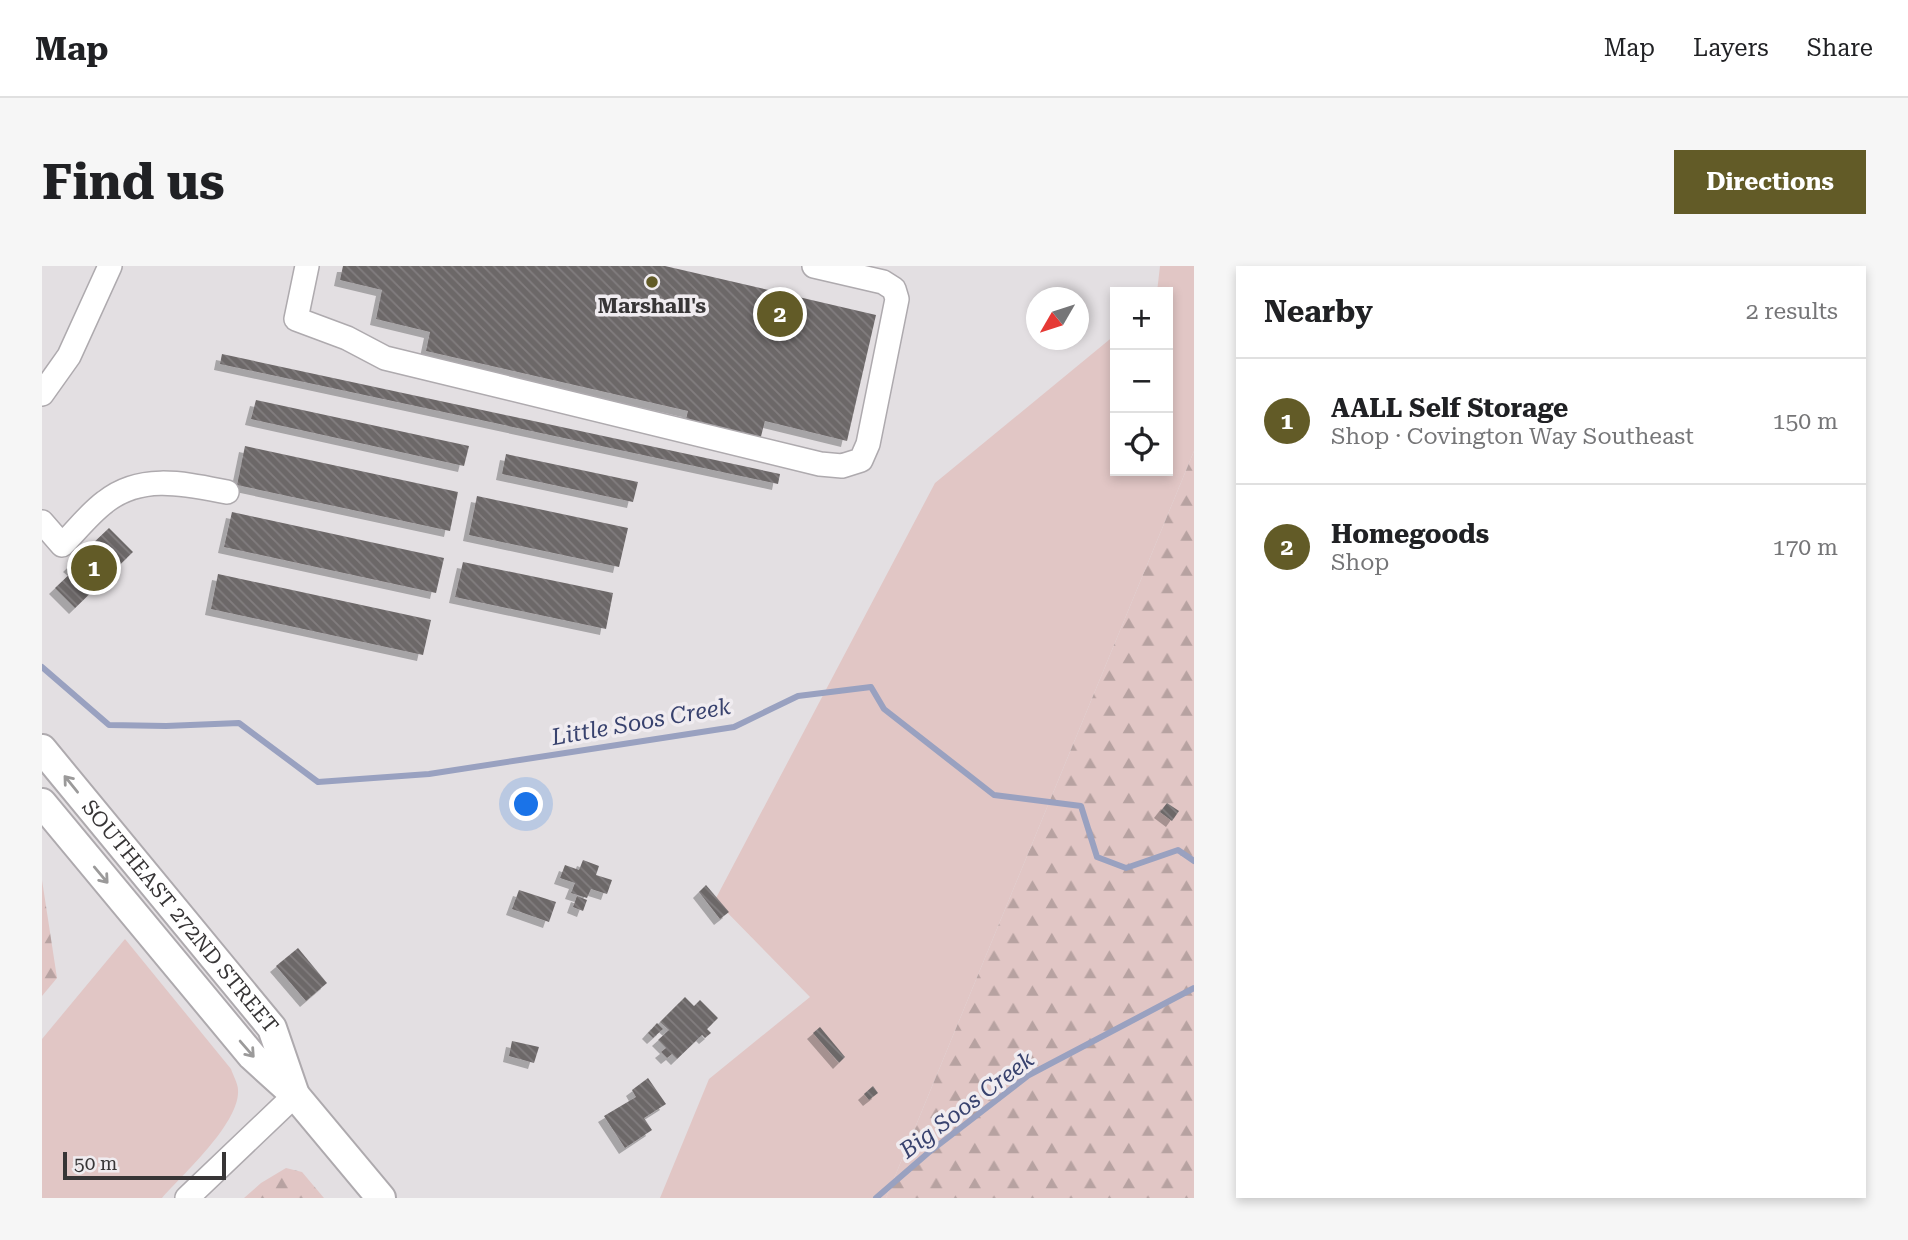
<!DOCTYPE html>
<meta charset="utf-8">
<style>
body{margin:0;font-family:"Roboto Serif",serif;background:#f6f6f6;color:#202124}
.controls{position:absolute;right:21px;top:21px;display:grid;overflow:hidden;border-radius:0px;box-shadow:0 4px 10px #0003}
.controls button{width:63px;height:63px;display:grid;place-items:center;padding:0;border:0;border-bottom:2px solid #e0e0e0;background:#fff;color:#202124;font:35px sans-serif}
.compass{position:absolute;left:984px;top:21px;width:63px;height:63px;border-radius:50%;background:#fff;box-shadow:0 4px 10px #0003;rotate:231deg}
.scale{position:absolute;left:21px;bottom:18px;width:163px;box-sizing:border-box;padding-left:7px;border:4px solid #373536;border-top:0;font-size:19px;line-height:24px;white-space:nowrap;color:#373536;-webkit-text-stroke:5px #f0ecf0;paint-order:stroke}
.you{position:absolute;left:485px;top:539px;width:24px;height:24px;margin:-18px;border:5px solid #fff;border-radius:50%;background:#1a73e8;box-shadow:0 0 0 10px #1a73e833}
.badge{display:grid;place-items:center;width:46px;height:46px;border-radius:50%;background:#625b27;color:#fff;font-size:23px;font-weight:700}
.pin{position:absolute;translate:-50% -50%;border:4px solid #fff;box-shadow:0 2px 7px #0006}
.list{margin:0;padding:0;list-style:none}
h2{display:flex;justify-content:space-between;align-items:center;height:91px;margin:0;padding:0 28px;font-size:30px}
h2 small{font-size:23px;font-weight:400;color:#757577}
.list li{display:grid;grid-template-columns:46px 1fr auto;gap:21px;align-items:center;box-sizing:border-box;height:126px;padding:0 28px;border-top:2px solid #e0e0e0}
.list b{display:block;font-size:26px;white-space:nowrap}
.list p{margin:0;font-size:23px;white-space:nowrap;color:#757577}
.list em{font-size:23px;font-style:normal;color:#757577}
.icon{flex:none;width:38px;height:38px;fill:none;stroke:currentColor;stroke-width:2;stroke-linecap:round;stroke-linejoin:round}
.map{position:relative;flex:none;width:1152px;height:932px;overflow:hidden;border-radius:0px}
header{display:flex;align-items:center;gap:42px;box-sizing:border-box;height:98px;padding:0 35px;background:#fff;border-bottom:2px solid #e0e0e0}
header strong{font-size:33px}
nav{display:flex;gap:38px;margin-inline-start:auto;font-size:24px}
.intro{display:flex;align-items:center;justify-content:space-between;box-sizing:border-box;height:168px;padding:0 42px}
h1{margin:0;font-size:49px}
.button{padding:18px 32px;border-radius:0px;background:#625b27;color:#fff;font-size:24px;font-weight:700}
main{display:flex;gap:42px;padding:0 42px}
aside{flex:1;background:#fff;border-radius:0px;box-shadow:0 4px 10px #0003}
.map>svg:first-child{display:block}
.grass{fill:#e1c6c5}
.forest{fill:url(#forest-firs)}
.lines{fill:none;stroke-linecap:round;stroke-linejoin:round}
.stream{stroke:#99a1c0;stroke-width:6}
.building{fill:url(#building-back-hatch);filter:url(#shadow)}
.minor-casing{stroke:#aeaaae;stroke-width:26}
.major-casing{stroke:#aeaaae;stroke-width:32}
.minor{stroke:#fff;stroke-width:23}
.major{stroke:#fff;stroke-width:28}
.oneway{stroke:#9b9a9a}
.poi-dot{fill:#625b27;stroke:#f0ecf0;stroke-width:2.5}
.labels{text-anchor:middle;dominant-baseline:central;stroke-width:7;stroke-linejoin:round;paint-order:stroke}
.poi-label{font-size:21px;font-weight:bold;fill:#373536;stroke:#f0ecf0}
.street-label{font-size:21px;fill:#373536;stroke:#f0ecf0}
.water-label{font-size:23px;font-style:italic;fill:#38426e;stroke:#f0ecf0}
</style>
<header>
<strong>Map</strong>
<nav><a>Map</a><a>Layers</a><a>Share</a></nav>
</header>
<div class="intro"><h1>Find us</h1><a class="button">Directions</a></div>
<main>
<div class="map">
<svg width="1152" height="932" viewBox="0 0 1152 932">
<defs>
<pattern id="forest-firs" width="22" height="20" patternUnits="userSpaceOnUse" patternTransform="scale(1.75)"><rect width="22" height="20" fill="#e1c6c5"/><path d="M5 1l3.5 6h-7zM16 11l3.5 6h-7z" fill="#b7a2a1"/></pattern>
<pattern id="building-back-hatch" width="6" height="6" patternUnits="userSpaceOnUse" patternTransform="scale(1.75)"><rect width="6" height="6" fill="#6c6768"/><path d="M-1 5l2 2M0 0l6 6M5-1l2 2" fill="none" stroke="#827e7f"/></pattern>
<filter id="shadow"><feDropShadow dx="-6" dy="6" stdDeviation="0" flood-color="#0004"/></filter>
</defs>
<rect width="100%" height="100%" fill="#e3dfe2"/>
<g class="grass">
<path d="M1118 0H1152V185L844 932H618L667 813 768 731 673 634 893 217 1073 69V205H1126V26H1115Z"/>
<path d="M83 673 189 803C191 809 196 818 196 824 198 857 141 908 120 932H0V773Z"/>
</g>
<g class="forest">
<path d="M1152 185V932H844Z"/>
<path d="M0 614 15 712 0 730Z"/>
<path d="M244 902 260 906 282 932H202L219 917Z"/>
</g>
<g class="lines">
<g class="stream">
<path d="M0 401 67 459 124 460 197 457 276 516 387 508 692 461 756 430 829 421 842 443 952 529 1039 540 1055 591 1084 602 1136 584 1152 595"/>
<path d="M834 932 886 887 987 809 1152 722"/>
</g>
</g>
<g class="building">
<path d="M301 0H623L834 49 805 175 723 155 717 178 642 161 646 145 384 85 388 66 334 53 340 24 298 14Z"/>
<path d="M180 88 738 208 736 218 178 98Z"/>
<path d="M214 134 427 180 422 200 209 153Z"/>
<path d="M203 180 416 226 408 265 195 219Z"/>
<path d="M464 188 596 216 591 236 460 208Z"/>
<path d="M435 230 586 262 577 301 427 269Z"/>
<path d="M190 246 402 292 394 327 182 281Z"/>
<path d="M67 262 91 286 33 342 13 322 32 304 27 300Z"/>
<path d="M421 296 571 327 564 363 413 331Z"/>
<path d="M176 308 389 354 381 389 169 343Z"/>
<path d="M1125 537 1137 545 1130 555 1118 546Z"/>
<path d="M541 594 557 600 554 609 570 614 565 628 549 623 545 632 529 627 533 617 518 612 523 599 537 604Z"/>
<path d="M664 619 687 646 678 653 657 626Z"/>
<path d="M477 624 514 636 507 656 470 643Z"/>
<path d="M535 630 545 634 541 645 531 641Z"/>
<path d="M256 682 285 717 264 735 234 700Z"/>
<path d="M643 731 652 740 658 734 676 752 665 763 669 767 663 772 660 769 635 793 630 788 625 792 619 786 624 782 616 774 627 764 618 756Z"/>
<path d="M615 757 621 763 611 772 606 767Z"/>
<path d="M778 761 803 791 797 797 771 767Z"/>
<path d="M470 775 497 781 492 797 467 790Z"/>
<path d="M606 812 624 838 602 852 610 864 583 882 562 850 594 831 590 824Z"/>
<path d="M831 820 836 827 827 834 822 828Z"/>
</g>
<g class="lines">
<defs>
<g id="minor">
<path d="M265 0 254 53 305 72 343 92 778 198 800 200 819 194 826 178 855 33 852 23 841 16 772 0"/>
<path d="M0 128 27 90 68 0"/>
<path d="M0 256 20 279C34 265 47 248 63 236 99 207 144 218 185 226"/>
<path d="M145 932 253 829"/>
</g>
<g id="major">
<path id="s1" d="M0 483 230 762 252 826"/>
<path d="M0 537 210 790 253 829 339 932"/>
</g>
</defs>
<use href="#minor" class="minor-casing"/>
<use href="#major" class="major-casing"/>
<use href="#minor" class="minor"/>
<use href="#major" class="major"/>
</g>
<defs><path id="oneway-shaft" d="M-6 0H5M1.5-3L5.5 0L1.5 3" fill="none" stroke-width="1.6" stroke-linecap="round" stroke-linejoin="round" transform="scale(1.75)"/></defs>
<g class="oneway">
<use href="#oneway-shaft" transform="translate(29 518) rotate(-129)"/>
<use href="#oneway-shaft" transform="translate(59 609) rotate(50)"/>
<use href="#oneway-shaft" transform="translate(205 783) rotate(49)"/>
</g>
<circle class="poi-dot" cx="610" cy="16" r="7"/>
<g class="labels">
<g class="poi-label">
<text x="610" y="40">Marshall's</text>
</g>
<g class="street-label">
<text stroke="none"><textPath href="#s1" startOffset="217">SOUTHEAST 272ND STREET</textPath></text>
</g>
<g class="water-label">
<text transform="translate(599 456) rotate(-10)">Little Soos Creek</text>
<text transform="translate(925 839) rotate(-37)">Big Soos Creek</text>
</g>
</g>
</svg>
<div class="controls">
<button>+</button>
<button>−</button>
<button><svg class="icon" aria-label="locate" viewBox="0 0 24 24"><circle cx="12" cy="12" r="6"/><path d="M12 2v4M12 18v4M2 12h4M18 12h4"/></svg></button>
</div>
<svg class="compass" viewBox="-18 -18 36 36"><path d="M0-13l5 13h-10z" fill="#e53935"/><path d="M0 13l5-13h-10z" fill="#757577"/></svg>
<div class="scale">50 m</div>
<div class="you"></div>
<div class="pin badge" style="left:52px;top:302px">1</div>
<div class="pin badge" style="left:738px;top:48px">2</div>
</div>
<aside>
<h2>Nearby<small>2 results</small></h2>
<ul class="list">
<li><span class="badge">1</span><div><b>AALL Self Storage</b><p>Shop · Covington Way Southeast</p></div><em>150 m</em></li>
<li><span class="badge">2</span><div><b>Homegoods</b><p>Shop</p></div><em>170 m</em></li>
</ul>
</aside>
</main>
